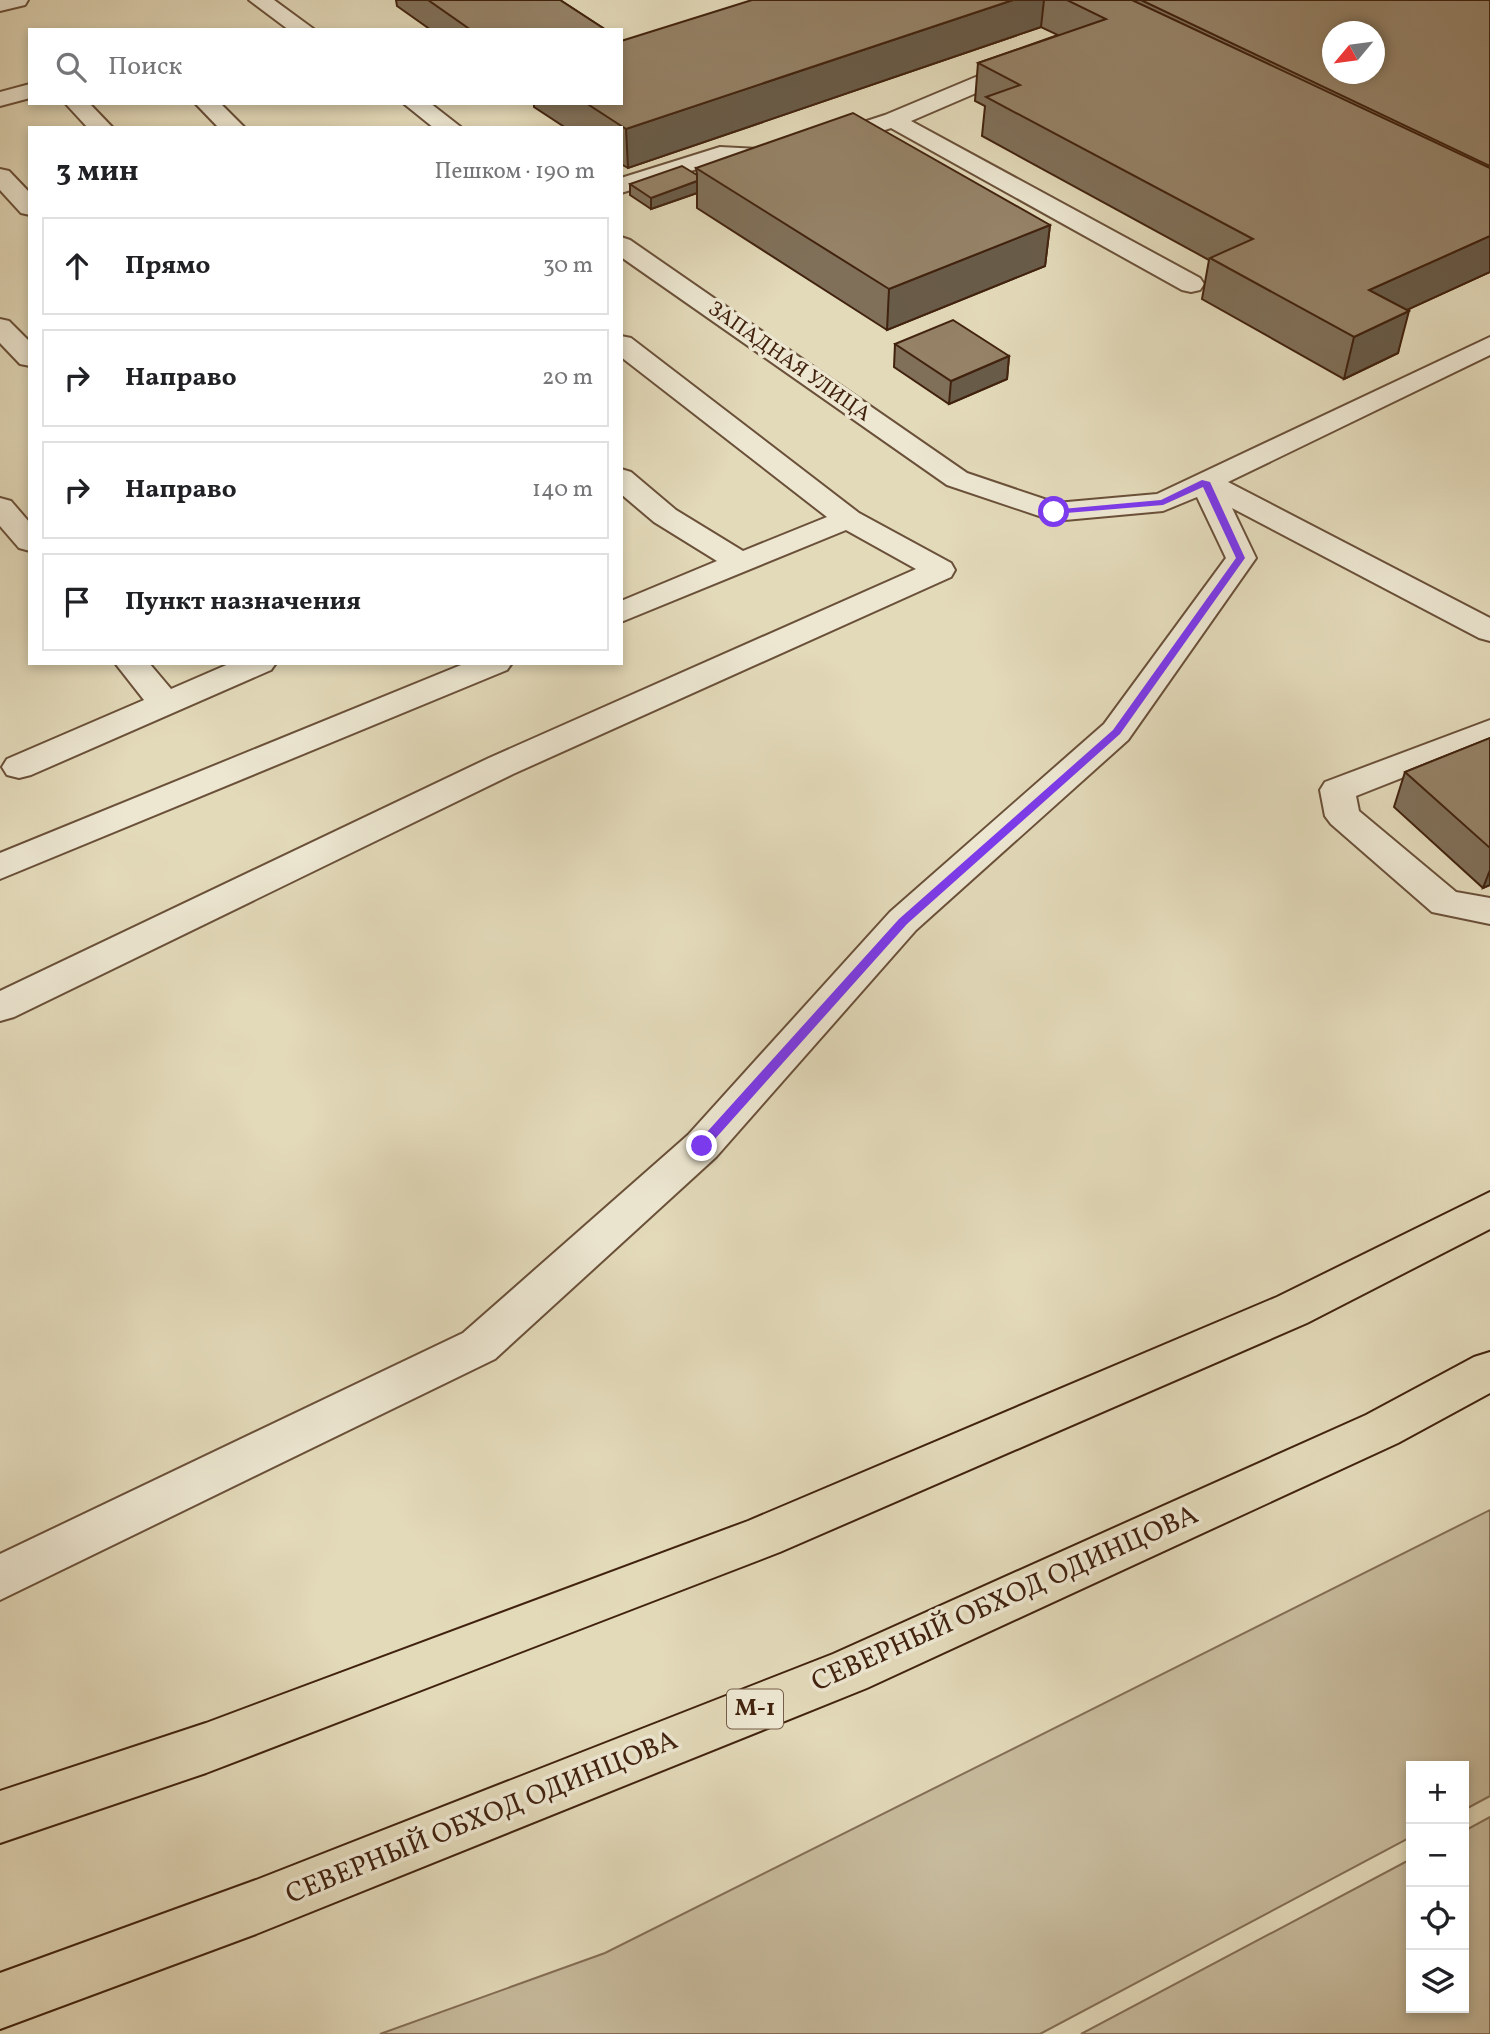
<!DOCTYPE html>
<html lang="ru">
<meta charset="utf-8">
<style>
body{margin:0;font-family:Vollkorn,serif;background:#f2f2f2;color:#202124}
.controls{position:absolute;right:21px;bottom:21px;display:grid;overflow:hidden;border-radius:0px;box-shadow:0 4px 10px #0003}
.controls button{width:63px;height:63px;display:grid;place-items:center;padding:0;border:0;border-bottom:2px solid #e0e0e0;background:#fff;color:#202124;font:35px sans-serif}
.compass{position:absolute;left:1322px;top:21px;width:63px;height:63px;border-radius:50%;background:#fff;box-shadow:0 4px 10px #0003;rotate:241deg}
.stop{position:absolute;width:21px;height:21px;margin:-16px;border:5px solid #7c3aed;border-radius:50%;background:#fff}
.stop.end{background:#7c3aed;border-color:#fff;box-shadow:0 2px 7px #0008}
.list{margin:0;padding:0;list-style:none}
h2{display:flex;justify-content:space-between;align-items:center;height:91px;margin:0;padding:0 28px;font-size:30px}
h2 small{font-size:23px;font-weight:400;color:#757577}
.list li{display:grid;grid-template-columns:46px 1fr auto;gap:21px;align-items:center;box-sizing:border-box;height:98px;margin:0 14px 14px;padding:0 14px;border:2px solid #e0e0e0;border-radius:0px}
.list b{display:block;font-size:26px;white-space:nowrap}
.list em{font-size:23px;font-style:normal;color:#757577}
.icon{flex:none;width:38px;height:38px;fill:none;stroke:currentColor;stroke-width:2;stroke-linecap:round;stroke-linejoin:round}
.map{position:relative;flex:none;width:1490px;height:2034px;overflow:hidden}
.search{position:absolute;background:#fff;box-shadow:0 4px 10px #0003;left:28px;top:28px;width:595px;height:77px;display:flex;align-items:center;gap:18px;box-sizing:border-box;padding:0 24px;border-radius:0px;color:#757577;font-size:26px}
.panel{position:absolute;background:#fff;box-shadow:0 4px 10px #0003;left:28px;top:126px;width:595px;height:539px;border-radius:0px}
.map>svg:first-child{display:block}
.green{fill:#c7bb9d;stroke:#846e56;stroke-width:2}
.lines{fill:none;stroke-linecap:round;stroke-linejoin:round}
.minor-casing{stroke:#6a5039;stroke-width:4}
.highway-casing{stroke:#41220e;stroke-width:4}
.minor{fill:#ede7d2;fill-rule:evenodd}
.highway{fill:#e3daba;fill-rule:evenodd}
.wall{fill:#807059;stroke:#41220e;stroke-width:2}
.shaded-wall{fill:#685b48;stroke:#41220e;stroke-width:2}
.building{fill:#958267;stroke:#41220e;stroke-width:2;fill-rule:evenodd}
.route{fill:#7c3aed}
.labels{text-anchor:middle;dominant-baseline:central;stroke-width:7;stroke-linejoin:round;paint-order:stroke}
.far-street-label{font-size:21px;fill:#41220e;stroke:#ede7d2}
.shield{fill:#ede7d2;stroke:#755d49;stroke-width:2}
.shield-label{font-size:23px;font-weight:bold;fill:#41220e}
.near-street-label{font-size:28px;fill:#41220e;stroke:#ede7d2}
</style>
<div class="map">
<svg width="1490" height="2034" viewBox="0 0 1490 2034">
<rect width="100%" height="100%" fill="#e3daba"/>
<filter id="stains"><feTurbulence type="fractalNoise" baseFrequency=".00286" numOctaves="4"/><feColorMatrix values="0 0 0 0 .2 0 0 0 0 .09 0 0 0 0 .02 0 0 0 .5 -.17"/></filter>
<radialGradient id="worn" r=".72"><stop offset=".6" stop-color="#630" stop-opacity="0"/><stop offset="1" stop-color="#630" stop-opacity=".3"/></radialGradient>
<g class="green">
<path d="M1490 1510V1796L1464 1810V1766H1411V1837L1040 2034H380L605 1953Z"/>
<path d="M1490 1817V2034H1081L1411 1859V2008H1464V1831Z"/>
</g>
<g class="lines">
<defs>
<g id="minor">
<path d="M0 0H28L25 5 0 11Z"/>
<path d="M249 0H274L315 30H289Z"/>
<path d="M1026 56 1034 58 1037 63 1034 68 911 121 1200 278 1204 284 1200 290 1191 292 1182 290 891 128 780 164 722 161 621 193V178L720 147 778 150 885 115Z"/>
<path d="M30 84V98L0 106V92Z"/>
<path d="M65 103H89L113 128H88Z"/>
<path d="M195 103H220L245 128H219Z"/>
<path d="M403 103H430L462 128H434Z"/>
<path d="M0 169 9 171 30 193V215L21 213 0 190Z"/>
<path d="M621 237 630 240 967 473 1056 503 1157 494 1490 337V355L1228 482 1490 618V641L1479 638 1232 508 1256 558 1128 740 916 930 716 1157 495 1359 0 1600V1554L463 1333 688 1135 890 912 1104 724 1226 558 1197 497 1163 511 1054 521 947 485 621 257Z"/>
<path d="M0 319 9 321 30 342V366L20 364 0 343Z"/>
<path d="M621 336 631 338 859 513 951 563 955 570 951 577 513 774 14 1017 0 1021V991L489 758 916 569 846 530 621 622V601L717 561 654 522 621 494V469L631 472 676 510 743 551 827 517 621 357Z"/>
<path d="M0 498 11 501 30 523V551L19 548 0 526Z"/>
<path d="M115 663H149L171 689 231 663H276L271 670 31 775 19 778 7 775 2 767 7 759 144 700Z"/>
<path d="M466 663H512L507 670 0 879V853Z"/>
<path d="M1490 720V743L1356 796 1359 811 1456 892 1490 898V924L1432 912 1331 824 1325 816 1320 790 1325 782Z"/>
</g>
<g id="highway">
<path d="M1490 1192V1229L1307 1323 780 1552 206 1773 0 1843V1791L206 1723 748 1521 1277 1297Z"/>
<path d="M1490 1352V1393L1398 1443 867 1688 256 1934 0 2029V1973L256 1880 833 1654 1366 1415 1474 1357Z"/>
</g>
</defs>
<use href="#minor" class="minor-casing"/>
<use href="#highway" class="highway-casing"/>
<use href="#minor" class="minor"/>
<use href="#highway" class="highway"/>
</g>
<g class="wall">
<path d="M396 0H560L606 30H431L397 6Z"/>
<path d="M752 0H1132L1134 1V0H1490V272L1406 310 1398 353 1344 379 1202 299 1209 260 982 136 985 106 975 101 978 63 1058 35 1041 27 628 168 621 164V128H566L534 107V103H621Z"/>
<path d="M696 168 1050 225 1045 266 887 330 697 208V193L651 209 630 195V184L697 175Z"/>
<path d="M895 344 1009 356 1007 379 949 404 894 367Z"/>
<path d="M1490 738V885L1483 888 1394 807 1405 772Z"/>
</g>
<g class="shaded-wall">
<path d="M1013 0H1044L1041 27 628 168 626 129Z"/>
<path d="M697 181V193L651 209V198Z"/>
<path d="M1050 225 1045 266 887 330 889 289Z"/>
<path d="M1490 236V272L1359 332 1369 290Z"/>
<path d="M1409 311 1398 353 1344 379 1354 337Z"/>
<path d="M1009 356 1007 379 949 404 951 381Z"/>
<path d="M1490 870V885L1483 888Z"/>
</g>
<g class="building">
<path d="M428 0H560L606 30H471Z"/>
<path d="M752 0H1013L626 129 586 103H621V41Z"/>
<path d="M1067 0H1132L1490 168V236L1369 290 1409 311 1354 337 1210 258 1253 239 986 97 1020 85 978 63 1106 19Z"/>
<path d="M1141 0H1490V166ZM1333 32H1375V74H1333Z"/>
<path d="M853 113 1050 225 889 289 696 168Z"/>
<path d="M682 166 697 175V181L651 198 630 184Z"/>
<path d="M953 320 1009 356 951 381 895 344Z"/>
<path d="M1490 738V848L1405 772Z"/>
</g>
<path class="route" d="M1202 480 1210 482 1245 558 1120 734 907 924 706 1149H698V1142L899 919 1113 730 1236 558 1203 487 1163 505 1054 514 1050 512 1051 510 1161 500Z"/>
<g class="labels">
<g class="far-street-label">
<text transform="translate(789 362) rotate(35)">ЗАПАДНАЯ УЛИЦА</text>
</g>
<rect class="shield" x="727" y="1689.5" width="56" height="39" rx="5"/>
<g class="shield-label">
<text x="755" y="1709">М-1</text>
</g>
<g class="near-street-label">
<text transform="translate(1005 1599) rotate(-24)">СЕВЕРНЫЙ ОБХОД ОДИНЦОВА</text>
<text transform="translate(482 1818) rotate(-22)">СЕВЕРНЫЙ ОБХОД ОДИНЦОВА</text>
</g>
</g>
<rect width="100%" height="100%" filter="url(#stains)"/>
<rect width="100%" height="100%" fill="url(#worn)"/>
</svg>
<div class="controls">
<button>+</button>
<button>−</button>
<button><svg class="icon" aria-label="locate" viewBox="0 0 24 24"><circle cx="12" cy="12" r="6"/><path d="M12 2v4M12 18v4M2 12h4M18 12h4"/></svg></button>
<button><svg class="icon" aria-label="layers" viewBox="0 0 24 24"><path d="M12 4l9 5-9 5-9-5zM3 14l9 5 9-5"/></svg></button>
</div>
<svg class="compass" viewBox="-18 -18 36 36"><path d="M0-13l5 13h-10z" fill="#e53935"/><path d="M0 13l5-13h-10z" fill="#757577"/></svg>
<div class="stop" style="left:1054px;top:512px"></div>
<div class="stop end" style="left:702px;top:1146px"></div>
<div class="search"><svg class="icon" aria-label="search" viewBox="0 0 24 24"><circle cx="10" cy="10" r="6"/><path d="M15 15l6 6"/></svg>Поиск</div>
<section class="panel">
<h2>3 мин<small>Пешком · 190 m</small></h2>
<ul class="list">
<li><svg class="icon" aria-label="ahead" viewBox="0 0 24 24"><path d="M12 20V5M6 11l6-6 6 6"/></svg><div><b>Прямо</b></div><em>30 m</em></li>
<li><svg class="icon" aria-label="right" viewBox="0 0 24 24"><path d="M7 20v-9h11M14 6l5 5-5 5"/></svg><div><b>Направо</b></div><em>20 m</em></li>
<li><svg class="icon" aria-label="right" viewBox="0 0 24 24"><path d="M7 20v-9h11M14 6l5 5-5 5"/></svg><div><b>Направо</b></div><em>140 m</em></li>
<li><svg class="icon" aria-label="arrive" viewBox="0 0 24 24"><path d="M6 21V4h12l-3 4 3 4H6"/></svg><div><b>Пункт назначения</b></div></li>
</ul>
</section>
</div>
